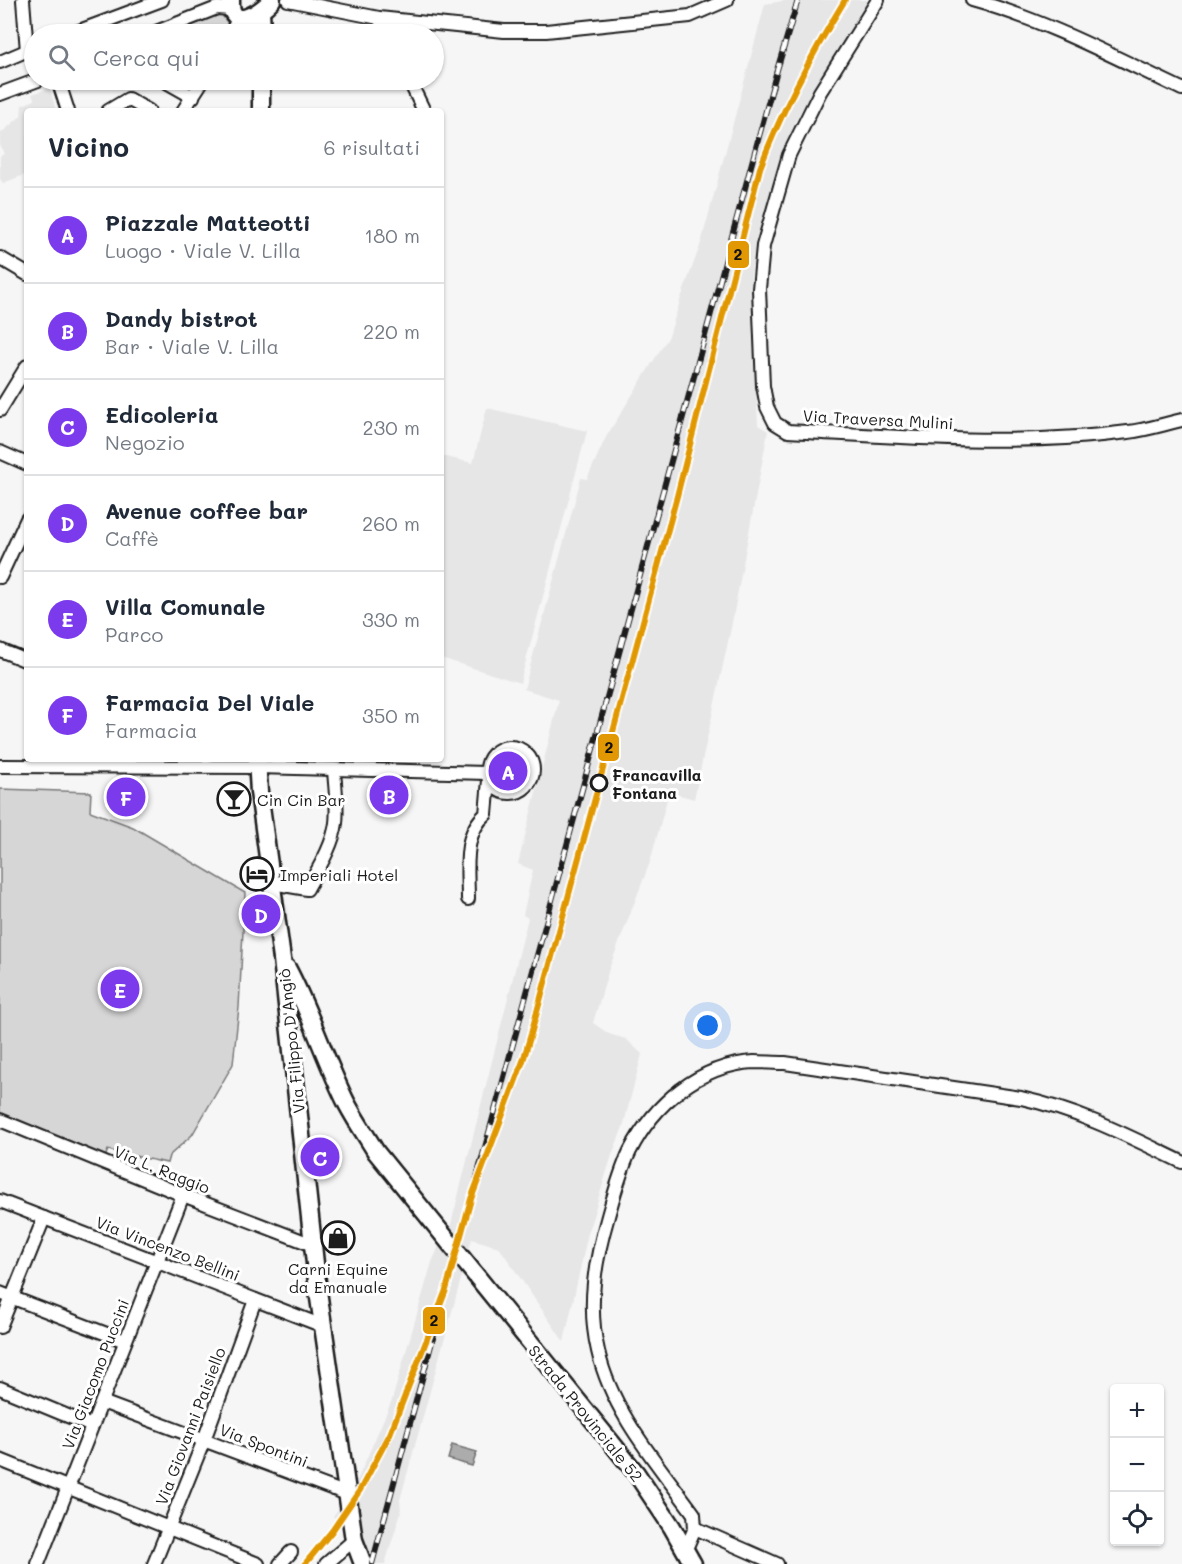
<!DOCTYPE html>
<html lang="it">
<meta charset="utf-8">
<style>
body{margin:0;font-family:Mali,sans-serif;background:#f2f2f3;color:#1f2937}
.controls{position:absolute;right:18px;bottom:18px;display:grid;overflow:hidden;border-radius:6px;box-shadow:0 2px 4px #0004}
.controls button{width:54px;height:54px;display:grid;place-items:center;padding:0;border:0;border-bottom:2px solid #e0e1e3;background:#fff;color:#1f2937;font:30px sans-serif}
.you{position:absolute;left:708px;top:1026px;width:21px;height:21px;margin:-15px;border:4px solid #fff;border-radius:50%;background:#1a73e8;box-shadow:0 0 0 9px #1a73e833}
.badge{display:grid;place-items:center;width:39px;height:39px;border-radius:50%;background:#7c3aed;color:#fff;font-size:20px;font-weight:700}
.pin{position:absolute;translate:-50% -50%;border:3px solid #fff;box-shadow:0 2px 6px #0006}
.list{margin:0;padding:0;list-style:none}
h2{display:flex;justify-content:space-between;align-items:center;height:78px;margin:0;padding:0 24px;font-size:26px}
h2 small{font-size:20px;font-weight:400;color:#747a83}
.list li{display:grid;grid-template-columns:39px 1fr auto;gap:18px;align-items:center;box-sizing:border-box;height:96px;padding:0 24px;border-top:2px solid #e0e1e3}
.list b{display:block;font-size:22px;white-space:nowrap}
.list p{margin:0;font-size:20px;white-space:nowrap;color:#747a83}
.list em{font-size:20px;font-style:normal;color:#747a83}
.icon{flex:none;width:33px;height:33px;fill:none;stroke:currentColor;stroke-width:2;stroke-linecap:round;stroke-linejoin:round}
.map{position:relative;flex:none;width:1182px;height:1564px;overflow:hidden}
.search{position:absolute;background:#fff;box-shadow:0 2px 4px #0004;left:24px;top:24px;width:420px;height:66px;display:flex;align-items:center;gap:15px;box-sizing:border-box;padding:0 21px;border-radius:33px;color:#747a83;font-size:22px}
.panel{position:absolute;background:#fff;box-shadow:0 2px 4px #0004;left:24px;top:108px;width:420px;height:654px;border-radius:6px}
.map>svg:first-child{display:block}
.built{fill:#e6e6e6}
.green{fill:#d6d6d6;stroke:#797979;stroke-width:1.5}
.water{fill:#acacac;stroke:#727272;stroke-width:1.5}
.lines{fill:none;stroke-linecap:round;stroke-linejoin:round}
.minor-casing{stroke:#1c1c1c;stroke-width:16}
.major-casing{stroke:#1c1c1c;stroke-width:21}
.minor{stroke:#fff;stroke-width:12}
.major{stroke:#fff;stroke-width:16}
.rail-casing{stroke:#1c1c1c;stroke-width:6}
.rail{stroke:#fff;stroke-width:4;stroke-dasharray:11;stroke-linecap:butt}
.rail-1-casing{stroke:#fff;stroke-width:10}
.rail-1{stroke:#e19803;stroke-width:6}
.stop-dot{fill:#fff;stroke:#1c1c1c;stroke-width:3}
.labels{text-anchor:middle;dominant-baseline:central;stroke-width:6;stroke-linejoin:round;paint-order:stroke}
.street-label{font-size:16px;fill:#1c1c1c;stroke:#fff}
.stop-label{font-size:16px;font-weight:bold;fill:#1c1c1c;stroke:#fff;text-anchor:start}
.poi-label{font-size:16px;fill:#1c1c1c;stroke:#fff;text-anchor:start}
.line-badge{stroke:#fff;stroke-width:2}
.pale-badge-label{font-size:16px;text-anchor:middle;font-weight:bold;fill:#111}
</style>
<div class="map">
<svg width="1182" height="1564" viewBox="0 0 1182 1564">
<rect width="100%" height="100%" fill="#f6f6f6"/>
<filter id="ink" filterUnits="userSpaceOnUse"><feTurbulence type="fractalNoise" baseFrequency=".0167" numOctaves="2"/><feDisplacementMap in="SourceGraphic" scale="12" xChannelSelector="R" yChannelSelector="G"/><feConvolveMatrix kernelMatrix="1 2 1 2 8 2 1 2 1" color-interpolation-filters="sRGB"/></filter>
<g filter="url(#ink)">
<g class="built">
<path d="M788 0H867V2L865 8 828 66 797 118 779 161 751 272 758 425 768 431 731 628 694 799 669 792 650 862 609 969 593 1023 609 1034 626 1039 642 1054 623 1127 612 1155 589 1229 564 1342 499 1247 472 1239 400 1500 401 1512 385 1564H364L366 1557 357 1510 343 1526 333 1516 353 1490 392 1400 432 1262 439 1246 446 1244 528 918 523 915 533 870 518 864 559 700 524 689 581 478 587 479 606 437 669 336 681 298 701 243 765 4Z"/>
<path d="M50 88 56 111H27V174L3 183 0 179V156L4 154 0 145V134L21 116 22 105 35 100 32 94Z"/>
<path d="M487 408 587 431 520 683 441 658V456L473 463Z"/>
</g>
<g class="green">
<path d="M221 14 230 26 224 34H165L215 15Z"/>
<path d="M0 789 91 792 90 811 133 827 245 893 239 1007 233 1064 192 1135 169 1156 167 1163 108 1150 105 1157 0 1114Z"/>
</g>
<path class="water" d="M452 1445 477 1452 472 1466 448 1459Z"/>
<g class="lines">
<defs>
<g id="minor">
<path d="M23 0 27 51"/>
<path d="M288 0 379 18 504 31H546L690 16 727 0"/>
<path d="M878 0 820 92 789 155 763 246 759 289 763 386 767 407 775 423 788 431C901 437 1016 447 1128 432 1146 430 1164 424 1182 420"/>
<path d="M972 0C1045 20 1114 57 1182 89"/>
<path d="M379 18 387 34"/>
<path d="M71 34 162 0"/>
<path d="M151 34 217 8 231 9"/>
<path d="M230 34 239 18"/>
<path d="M0 62 33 48"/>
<path d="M58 80 68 111"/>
<path d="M163 80 193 97"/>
<path d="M409 80 424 111"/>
<path d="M0 94 38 80"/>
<path d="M108 111 128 99 149 111"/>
<path d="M183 111 203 80"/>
<path d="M0 258 27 274"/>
<path d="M0 410 27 366"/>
<path d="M0 452 27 464"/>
<path d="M0 577 27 519"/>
<path d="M0 650 27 661"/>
<circle cx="510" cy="770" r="23"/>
<path d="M0 766 257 767 487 773"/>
<path d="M272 883 307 889C318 869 333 846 336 823 338 806 335 787 334 770"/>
<path d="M468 899C468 870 462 834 486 814L489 780"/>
<path d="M0 1120 183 1195 313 1245"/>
<path d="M0 1201 323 1326"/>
<path d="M0 1293 125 1341"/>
<path d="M0 1327 44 1218"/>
<path d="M0 1388 92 1426"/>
<path d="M102 1402 347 1494"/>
<path d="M0 1460 258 1564"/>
<path d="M695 1528 777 1564"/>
<path d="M685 1551 695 1528 694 1514C658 1464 612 1413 598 1351 587 1304 595 1261 608 1216 614 1195 620 1172 630 1151 654 1104 699 1065 754 1062 764 1062 775 1063 785 1063L1021 1098C1080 1111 1128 1136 1182 1162"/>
<path d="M38 1564 183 1195"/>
<path d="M154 1564 204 1440 255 1300"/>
<path d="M280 1564 291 1552"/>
<path d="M326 1564 354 1540"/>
</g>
<g id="major">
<path d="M231 0C230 33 260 13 272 0"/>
<path d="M261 10 262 34"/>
<path d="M261 111V80"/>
<path d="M257 759 259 792 282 959 318 1291 354 1540 363 1564"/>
<path d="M287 968C310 1011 325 1060 347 1104 356 1121 367 1137 376 1152L636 1473 672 1527 693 1564"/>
</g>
</defs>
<use href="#minor" class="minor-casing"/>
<use href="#major" class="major-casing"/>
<use href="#minor" class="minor"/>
<use href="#major" class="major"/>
<defs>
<g id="rail">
<path d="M471 1199 777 70 798 0"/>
<path d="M372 1564 446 1290"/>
</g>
</defs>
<use href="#rail" class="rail-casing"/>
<use href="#rail" class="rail"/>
<defs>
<path id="rail-1" d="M305 1564 332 1531 360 1490 390 1434 446 1290 471 1199 523 1061 531 1034 677 496 760 168C782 109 812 54 845 0"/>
</defs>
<use href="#rail-1" class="rail-1-casing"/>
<use href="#rail-1" class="rail-1"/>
</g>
</g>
<defs>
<symbol id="bar-ring" viewBox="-11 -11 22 22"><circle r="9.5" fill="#fff" stroke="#1c1c1c" stroke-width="1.5"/><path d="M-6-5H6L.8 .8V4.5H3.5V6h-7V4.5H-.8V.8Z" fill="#1c1c1c"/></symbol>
<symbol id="hotel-ring" viewBox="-11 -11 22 22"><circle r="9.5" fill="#fff" stroke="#1c1c1c" stroke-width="1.5"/><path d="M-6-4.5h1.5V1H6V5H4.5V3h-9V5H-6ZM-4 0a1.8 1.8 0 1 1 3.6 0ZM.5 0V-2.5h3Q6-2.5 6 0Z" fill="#1c1c1c"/></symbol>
<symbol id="shop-ring" viewBox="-11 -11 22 22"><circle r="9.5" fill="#fff" stroke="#1c1c1c" stroke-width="1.5"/><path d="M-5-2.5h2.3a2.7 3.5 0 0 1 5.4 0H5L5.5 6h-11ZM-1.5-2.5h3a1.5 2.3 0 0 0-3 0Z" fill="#1c1c1c"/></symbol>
</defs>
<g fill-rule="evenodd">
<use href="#bar-ring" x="215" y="780" width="38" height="38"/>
<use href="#hotel-ring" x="238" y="855" width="38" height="38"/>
<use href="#shop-ring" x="319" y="1219" width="38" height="38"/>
</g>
<circle class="stop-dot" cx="599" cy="783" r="8"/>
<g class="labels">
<g class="street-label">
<text transform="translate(878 419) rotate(3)">Via Traversa Mulini</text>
<text transform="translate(291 1041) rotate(-96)">Via Filippo D'Angiò</text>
<text transform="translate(162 1169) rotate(22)">Via L. Raggio</text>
<text transform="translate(168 1248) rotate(21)">Via Vincenzo Bellini</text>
<text transform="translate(95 1374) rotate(-69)">Via Giacomo Puccini</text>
<text transform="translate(586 1413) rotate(51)">Strada Provinciale 52</text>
<text transform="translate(190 1426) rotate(-69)">Via Giovanni Paisiello</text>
<text transform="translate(264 1445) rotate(21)">Via Spontini</text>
</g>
<g class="stop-label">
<text x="612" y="774">Francavilla<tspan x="612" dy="18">Fontana</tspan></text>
</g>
<g class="poi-label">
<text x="257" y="799">Cin Cin Bar</text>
<text x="280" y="874">Imperiali Hotel</text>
<text x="338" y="1268" text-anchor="middle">Carni Equine<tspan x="338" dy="18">da Emanuale</tspan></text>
</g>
</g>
<g class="line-badge">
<rect x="727" y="240" width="23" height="29" rx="6" fill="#e19803"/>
<rect x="597" y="733" width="23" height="29" rx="6" fill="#e19803"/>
<rect x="422" y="1306" width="24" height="29" rx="6" fill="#e19803"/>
</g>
<g class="pale-badge-label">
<text x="738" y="260">2</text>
<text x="609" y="753">2</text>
<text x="434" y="1326">2</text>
</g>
</svg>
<div class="controls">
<button>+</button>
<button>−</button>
<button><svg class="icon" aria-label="locate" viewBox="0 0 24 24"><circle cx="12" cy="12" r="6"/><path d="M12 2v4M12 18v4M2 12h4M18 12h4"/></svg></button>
</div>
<div class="you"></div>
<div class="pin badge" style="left:508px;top:771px">A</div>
<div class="pin badge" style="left:389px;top:795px">B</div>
<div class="pin badge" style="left:320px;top:1157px">C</div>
<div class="pin badge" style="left:261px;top:914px">D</div>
<div class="pin badge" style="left:120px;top:989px">E</div>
<div class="pin badge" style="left:126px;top:797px">F</div>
<div class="search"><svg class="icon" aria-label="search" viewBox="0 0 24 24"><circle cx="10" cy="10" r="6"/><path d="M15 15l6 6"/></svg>Cerca qui</div>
<section class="panel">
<h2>Vicino<small>6 risultati</small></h2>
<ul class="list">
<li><span class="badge">A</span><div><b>Piazzale Matteotti</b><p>Luogo · Viale V. Lilla</p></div><em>180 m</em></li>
<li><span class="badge">B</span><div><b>Dandy bistrot</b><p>Bar · Viale V. Lilla</p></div><em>220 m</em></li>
<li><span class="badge">C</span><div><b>Edicoleria</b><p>Negozio</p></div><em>230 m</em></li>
<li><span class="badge">D</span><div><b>Avenue coffee bar</b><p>Caffè</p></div><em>260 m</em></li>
<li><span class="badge">E</span><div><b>Villa Comunale</b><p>Parco</p></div><em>330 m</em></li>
<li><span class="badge">F</span><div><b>Farmacia Del Viale</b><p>Farmacia</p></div><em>350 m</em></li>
</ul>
</section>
</div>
